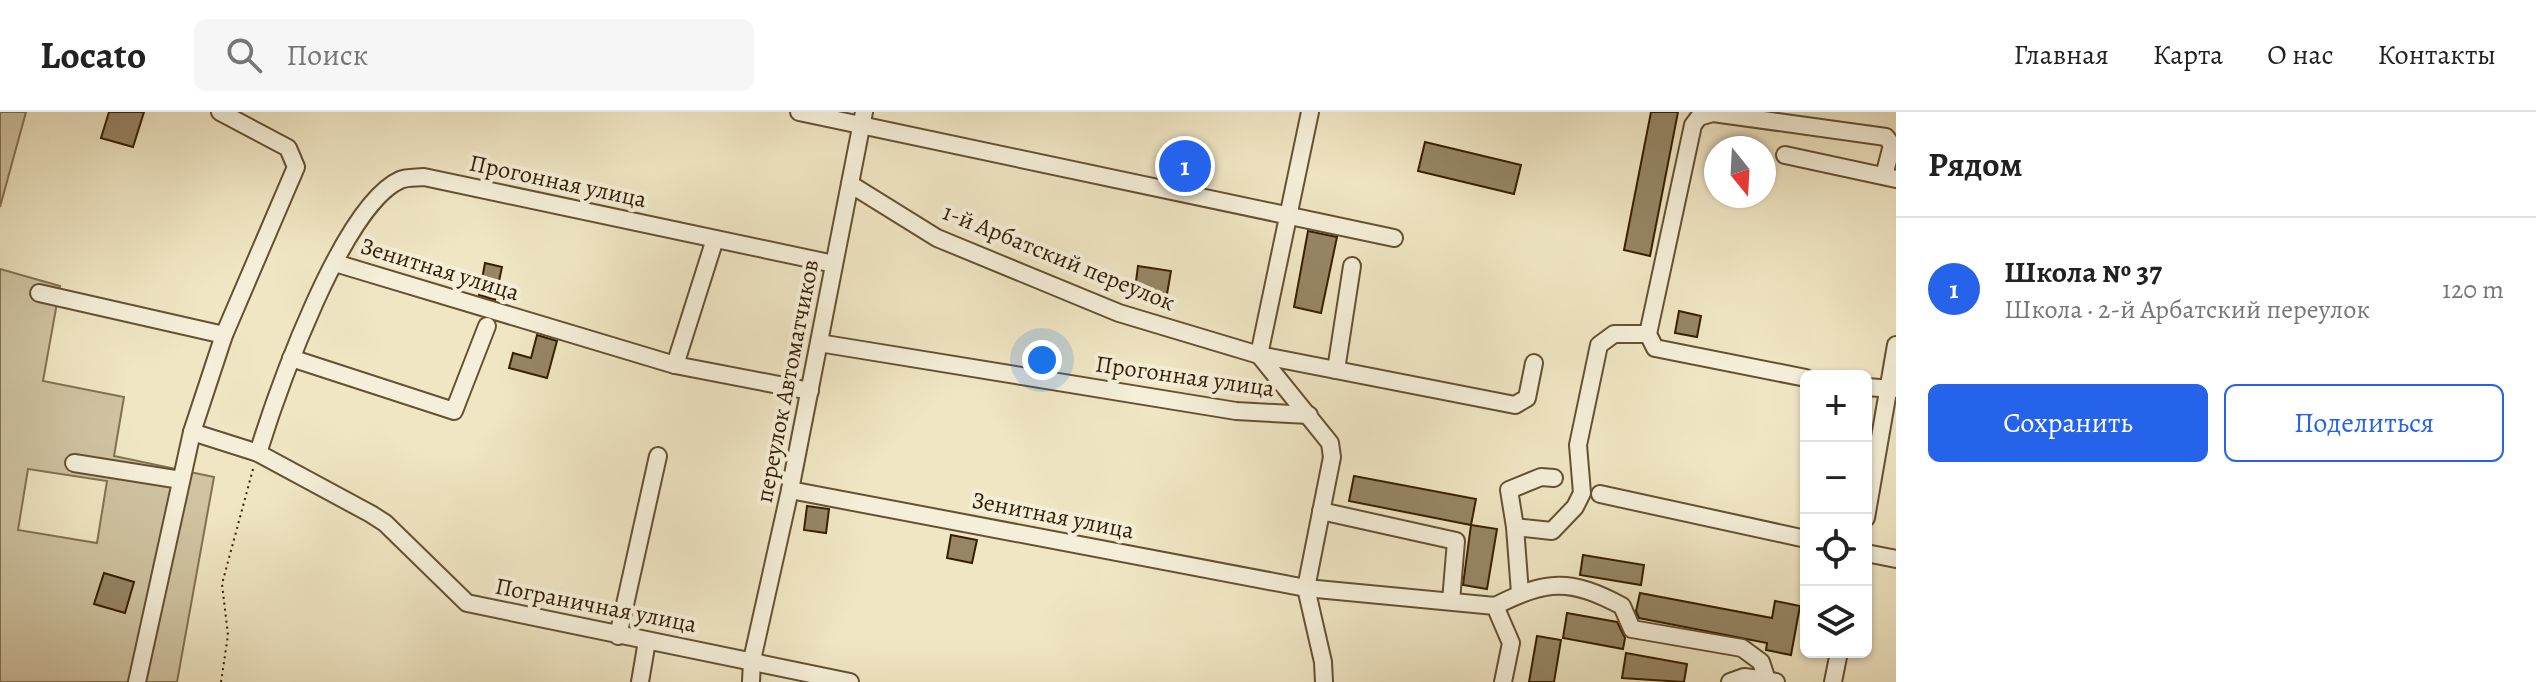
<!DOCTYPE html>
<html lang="ru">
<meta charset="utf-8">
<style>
body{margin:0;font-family:Alegreya,serif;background:#f6f6f6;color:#222}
.controls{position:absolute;right:24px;bottom:24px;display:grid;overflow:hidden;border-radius:12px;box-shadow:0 2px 6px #0004}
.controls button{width:72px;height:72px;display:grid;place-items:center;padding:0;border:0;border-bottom:2px solid #e0e0e0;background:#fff;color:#222;font:40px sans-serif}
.compass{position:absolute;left:1704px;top:24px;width:72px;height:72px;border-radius:50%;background:#fff;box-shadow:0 2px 6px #0004;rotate:162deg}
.you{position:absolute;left:1042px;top:248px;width:28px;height:28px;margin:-20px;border:6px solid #fff;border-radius:50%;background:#1a73e8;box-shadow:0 0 0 12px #1a73e833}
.badge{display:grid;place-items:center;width:52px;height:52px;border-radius:50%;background:#2563eb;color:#fff;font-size:26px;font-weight:700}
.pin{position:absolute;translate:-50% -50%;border:4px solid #fff;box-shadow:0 2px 8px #0006}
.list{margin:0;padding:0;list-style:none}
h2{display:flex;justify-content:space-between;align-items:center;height:104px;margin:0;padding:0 32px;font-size:34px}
h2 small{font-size:26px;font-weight:400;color:#767676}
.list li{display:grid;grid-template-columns:52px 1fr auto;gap:24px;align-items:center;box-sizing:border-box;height:144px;padding:0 32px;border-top:2px solid #e0e0e0}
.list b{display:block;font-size:30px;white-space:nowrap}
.list p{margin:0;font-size:26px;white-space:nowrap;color:#767676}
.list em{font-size:26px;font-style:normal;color:#767676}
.actions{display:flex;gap:16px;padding:24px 32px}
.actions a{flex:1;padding:18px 0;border:2px solid #2563eb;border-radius:12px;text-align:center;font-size:28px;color:#2563eb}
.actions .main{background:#2563eb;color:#fff}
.icon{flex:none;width:44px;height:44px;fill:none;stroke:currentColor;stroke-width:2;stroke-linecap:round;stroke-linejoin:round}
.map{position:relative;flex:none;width:1896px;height:570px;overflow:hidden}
header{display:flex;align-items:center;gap:48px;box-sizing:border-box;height:112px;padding:0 40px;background:#fff;border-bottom:2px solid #e0e0e0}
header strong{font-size:38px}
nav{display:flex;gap:44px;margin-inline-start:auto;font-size:28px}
.search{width:560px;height:72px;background:#f6f6f6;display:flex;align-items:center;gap:20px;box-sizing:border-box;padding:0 28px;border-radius:12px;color:#767676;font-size:30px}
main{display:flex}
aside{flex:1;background:#fff}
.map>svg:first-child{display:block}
.green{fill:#d0c4a3;stroke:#827252;stroke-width:2;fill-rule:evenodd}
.building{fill:#968666;stroke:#351f01;stroke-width:2}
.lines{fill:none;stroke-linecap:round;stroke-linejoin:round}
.minor-casing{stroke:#645132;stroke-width:20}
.path{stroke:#351f01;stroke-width:2;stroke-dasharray:2 4;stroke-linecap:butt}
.minor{stroke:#f5efd9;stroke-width:16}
.labels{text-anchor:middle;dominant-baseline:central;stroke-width:8;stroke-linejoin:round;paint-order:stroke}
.street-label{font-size:24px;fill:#351f01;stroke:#f5efd9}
</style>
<header>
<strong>Locato</strong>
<div class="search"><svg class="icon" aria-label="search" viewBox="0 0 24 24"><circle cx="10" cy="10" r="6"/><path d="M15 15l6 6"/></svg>Поиск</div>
<nav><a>Главная</a><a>Карта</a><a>О нас</a><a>Контакты</a></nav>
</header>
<main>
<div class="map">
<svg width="1896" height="570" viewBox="0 0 1896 570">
<rect width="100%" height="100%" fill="#f0e6c4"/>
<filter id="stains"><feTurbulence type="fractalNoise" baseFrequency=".0025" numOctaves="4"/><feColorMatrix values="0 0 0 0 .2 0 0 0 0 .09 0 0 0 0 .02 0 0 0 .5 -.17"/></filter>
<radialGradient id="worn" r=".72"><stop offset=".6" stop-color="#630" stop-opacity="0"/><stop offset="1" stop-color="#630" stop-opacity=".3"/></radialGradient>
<g class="green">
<path d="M0 0H26L0 95Z"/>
<path d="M0 157 60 174 43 269 124 285 114 344 214 365 177 570H0ZM28 357 107 369 97 431 18 418Z"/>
</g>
<g class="building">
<path d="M109 0H144L133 35 101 26Z"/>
<path d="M1651 0H1678L1650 144 1624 138Z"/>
<path d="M1425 30 1521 53 1514 82 1418 59Z"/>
<path d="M1308 119 1337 125 1321 201 1294 195Z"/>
<path d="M485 151 502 155 495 188 479 183Z"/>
<path d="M1138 154 1171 159 1167 182 1135 177Z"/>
<path d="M1679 199 1701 204 1697 225 1675 221Z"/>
<path d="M537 223 557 229 547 266 509 256 513 241 531 246Z"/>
<path d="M1354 364 1476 387 1471 413 1349 389Z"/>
<path d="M807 394 829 397 826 421 804 418Z"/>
<path d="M1471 413 1497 417 1487 477 1463 473Z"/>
<path d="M951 423 977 428 972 451 947 446Z"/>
<path d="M1583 443 1644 453 1641 473 1580 463Z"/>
<path d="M104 461 134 470 125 501 94 492Z"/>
<path d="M1640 481 1772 506 1775 489 1800 494 1791 543 1766 538 1767 531 1639 506 1636 499Z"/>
<path d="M1567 501 1617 510 1625 526 1623 537 1563 526Z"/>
<path d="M1537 524 1561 528 1554 570H1529Z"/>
<path d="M1626 541 1687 552 1684 570 1622 566Z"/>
</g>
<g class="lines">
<defs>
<g id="minor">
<path d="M799 0 1394 126"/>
<path d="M1785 43 1896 67"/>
<path d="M850 72 937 126 1119 201 1259 243 1515 293 1527 286 1534 251"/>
<path d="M335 151 675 253 810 279"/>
<path d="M39 181 224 223"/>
<path d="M819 231 1236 299 1309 303"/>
<path d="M1259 243 1330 331 1332 345 1306 476 1323 550 1324 570"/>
<path d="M1259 243 1310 0"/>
<path d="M291 246 454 299 487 214"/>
<path d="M675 253 715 127"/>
<path d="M1336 258 1352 154"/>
<path d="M1806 266 1655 236 1648 222 1693 13 1699 5 1713 1 1886 25 1892 33 1884 64"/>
<path d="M1866 275 1894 277"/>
<path d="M192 320 258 341 371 402 385 411 467 491 850 570"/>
<path d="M258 341C277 280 342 94 400 68 407 65 417 66 424 65L834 152"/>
<path d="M74 351 181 368"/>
<path d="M790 378 1306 476 1495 494 1511 531 1503 570"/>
<path d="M1600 382 1806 427"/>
<path d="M1321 399 1456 429 1451 489"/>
<path d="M1866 406 1896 233"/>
<path d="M1515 415 1509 378 1541 365 1554 366"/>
<path d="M1866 441 1896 447"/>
<path d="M1520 481 1515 415 1552 419 1575 395 1582 381 1578 333 1599 233 1614 222H1648"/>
<path d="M1495 494C1547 468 1570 466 1622 494L1632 517 1742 536 1761 550 1767 568 1776 570"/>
<path d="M618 524 658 344"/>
<path d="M137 570 192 320 224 223 296 55 288 36 220 0"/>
<path d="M640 570 647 529"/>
<path d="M751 570 752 548 790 378 864 0"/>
<path d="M1730 570 1744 565 1767 568"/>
<path d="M1833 570 1839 540"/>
</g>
</defs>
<use href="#minor" class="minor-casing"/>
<path class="path" d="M221 570 228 523 222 472 253 357"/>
<use href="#minor" class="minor"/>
</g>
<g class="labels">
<g class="street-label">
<text transform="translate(558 69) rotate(12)">Прогонная улица</text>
<text transform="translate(1059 145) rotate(22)">1-й Арбатский переулок</text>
<text transform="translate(440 157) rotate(17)">Зенитная улица</text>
<text transform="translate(1185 264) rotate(8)">Прогонная улица</text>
<text transform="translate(787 269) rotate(-79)">переулок Автоматчиков</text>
<text transform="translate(1053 403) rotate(11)">Зенитная улица</text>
<text transform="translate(596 493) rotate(11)">Пограничная улица</text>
</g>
</g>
<rect width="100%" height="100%" filter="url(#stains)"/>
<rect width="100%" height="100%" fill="url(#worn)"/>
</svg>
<div class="controls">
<button>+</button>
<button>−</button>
<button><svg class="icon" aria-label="locate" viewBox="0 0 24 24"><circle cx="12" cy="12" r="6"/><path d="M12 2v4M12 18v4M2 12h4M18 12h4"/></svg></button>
<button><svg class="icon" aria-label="layers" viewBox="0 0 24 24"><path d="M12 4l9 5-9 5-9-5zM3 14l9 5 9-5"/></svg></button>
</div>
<svg class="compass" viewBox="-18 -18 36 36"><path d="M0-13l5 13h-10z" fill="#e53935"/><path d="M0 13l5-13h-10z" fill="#767676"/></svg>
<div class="you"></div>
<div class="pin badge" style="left:1185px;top:54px">1</div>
</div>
<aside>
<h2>Рядом<small></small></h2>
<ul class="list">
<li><span class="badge">1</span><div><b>Школа № 37</b><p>Школа · 2-й Арбатский переулок</p></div><em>120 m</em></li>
</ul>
<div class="actions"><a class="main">Сохранить</a><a>Поделиться</a></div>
</aside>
</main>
